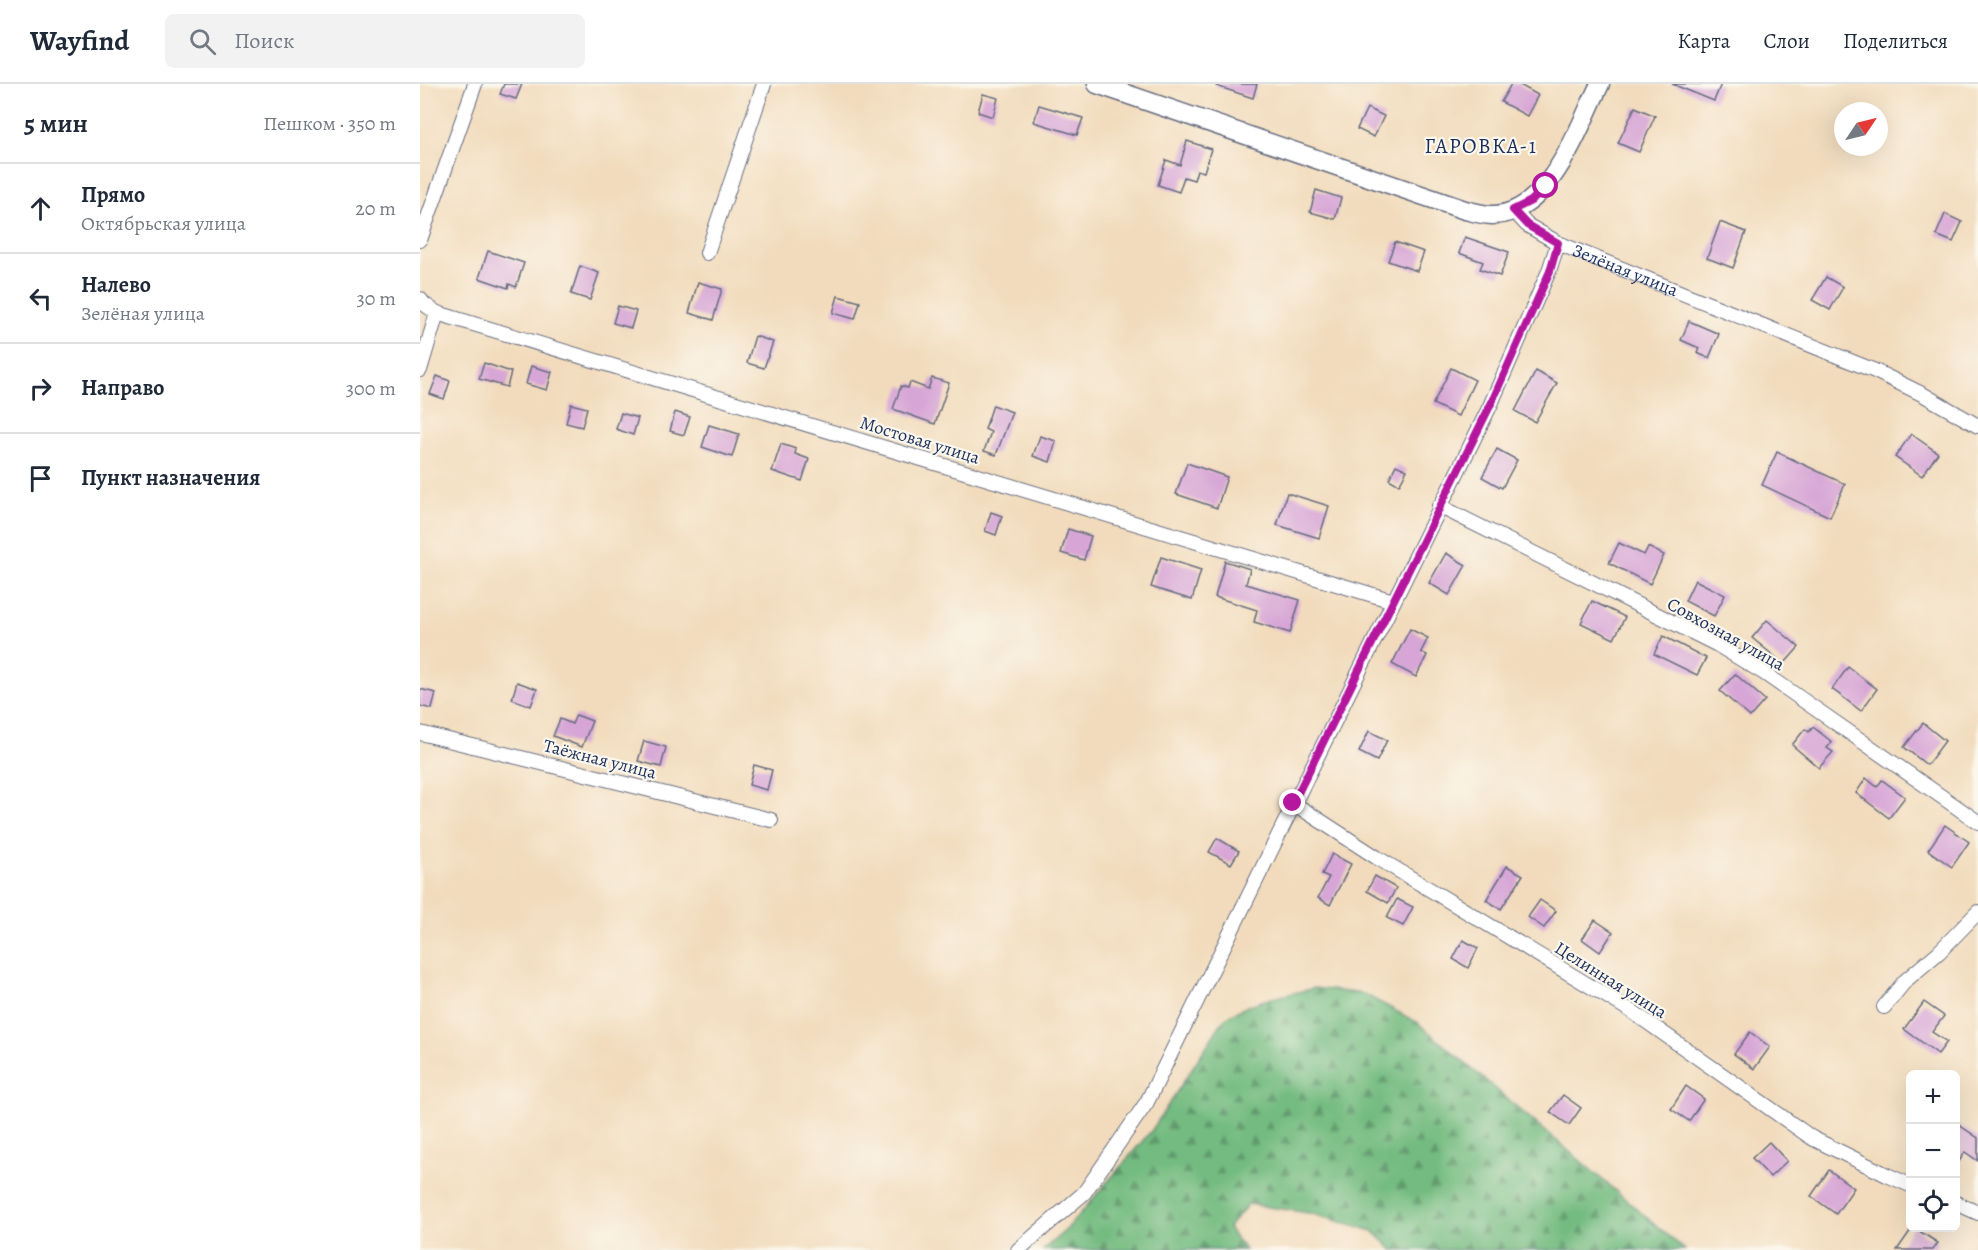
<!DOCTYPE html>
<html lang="ru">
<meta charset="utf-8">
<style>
body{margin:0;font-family:Alegreya,serif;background:#f2f2f3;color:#1f2937}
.controls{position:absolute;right:18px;bottom:18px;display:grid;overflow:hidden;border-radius:9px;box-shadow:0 6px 24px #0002}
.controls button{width:54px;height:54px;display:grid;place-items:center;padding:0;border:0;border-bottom:2px solid #e0e1e3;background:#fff;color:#1f2937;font:30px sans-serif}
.compass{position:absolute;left:1414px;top:18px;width:54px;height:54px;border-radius:50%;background:#fff;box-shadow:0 6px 24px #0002;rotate:55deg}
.stop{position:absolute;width:18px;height:18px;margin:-14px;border:4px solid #b5179e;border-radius:50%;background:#fff}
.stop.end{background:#b5179e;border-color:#fff;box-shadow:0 2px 6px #0008}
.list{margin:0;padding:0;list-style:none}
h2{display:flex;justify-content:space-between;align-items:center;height:78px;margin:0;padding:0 24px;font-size:26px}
h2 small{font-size:20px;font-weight:400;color:#747a83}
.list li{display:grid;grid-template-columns:39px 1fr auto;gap:18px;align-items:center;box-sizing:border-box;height:90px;padding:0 24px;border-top:2px solid #e0e1e3}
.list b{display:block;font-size:22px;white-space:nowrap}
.list p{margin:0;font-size:20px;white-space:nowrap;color:#747a83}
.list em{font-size:20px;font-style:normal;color:#747a83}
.icon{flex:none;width:33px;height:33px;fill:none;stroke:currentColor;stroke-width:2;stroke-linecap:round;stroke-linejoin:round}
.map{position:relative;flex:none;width:1558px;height:1166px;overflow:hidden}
header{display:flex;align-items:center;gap:36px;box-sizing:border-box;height:84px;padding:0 30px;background:#fff;border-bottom:2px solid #e0e1e3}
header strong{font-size:28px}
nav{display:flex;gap:33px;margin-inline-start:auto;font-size:21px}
.search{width:420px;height:54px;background:#f2f2f3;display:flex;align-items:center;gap:15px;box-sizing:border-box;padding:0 21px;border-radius:9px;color:#747a83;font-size:22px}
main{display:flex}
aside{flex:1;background:#fff}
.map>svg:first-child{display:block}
.forest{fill:url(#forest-firs);stroke:#47756f;stroke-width:1.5}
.building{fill:#d7a6d6}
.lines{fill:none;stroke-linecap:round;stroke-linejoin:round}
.minor-casing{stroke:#666b7f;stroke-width:16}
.major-casing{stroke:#666b7f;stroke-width:21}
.minor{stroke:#fff;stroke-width:14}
.major{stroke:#fff;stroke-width:18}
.route{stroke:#b5179e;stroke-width:8}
.labels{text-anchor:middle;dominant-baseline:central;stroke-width:4.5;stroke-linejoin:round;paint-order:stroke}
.street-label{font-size:18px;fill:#1b2f5e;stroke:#fbf7ec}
.quarter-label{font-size:21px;letter-spacing:1.5px;fill:#1b2f5e;stroke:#fbf7ec}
</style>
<header>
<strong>Wayfind</strong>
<div class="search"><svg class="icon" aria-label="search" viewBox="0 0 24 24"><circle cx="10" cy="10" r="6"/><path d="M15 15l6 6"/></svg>Поиск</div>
<nav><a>Карта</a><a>Слои</a><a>Поделиться</a></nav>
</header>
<main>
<aside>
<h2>5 мин<small>Пешком · 350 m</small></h2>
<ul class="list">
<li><svg class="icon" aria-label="ahead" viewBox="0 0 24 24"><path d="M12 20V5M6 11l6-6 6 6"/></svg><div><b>Прямо</b><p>Октябрьская улица</p></div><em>20 m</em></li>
<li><svg class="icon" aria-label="left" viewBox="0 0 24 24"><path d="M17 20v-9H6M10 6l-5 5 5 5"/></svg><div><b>Налево</b><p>Зелёная улица</p></div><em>30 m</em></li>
<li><svg class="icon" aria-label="right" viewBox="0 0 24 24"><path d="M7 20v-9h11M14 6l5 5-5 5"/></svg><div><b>Направо</b></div><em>300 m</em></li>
<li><svg class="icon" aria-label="arrive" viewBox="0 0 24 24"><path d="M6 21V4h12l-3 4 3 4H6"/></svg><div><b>Пункт назначения</b></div></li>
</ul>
</aside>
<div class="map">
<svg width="1558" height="1166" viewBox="0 0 1558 1166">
<defs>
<pattern id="forest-firs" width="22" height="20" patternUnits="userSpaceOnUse" patternTransform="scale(1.5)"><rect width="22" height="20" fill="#73bb80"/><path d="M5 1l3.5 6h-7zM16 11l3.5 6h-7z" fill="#5e986c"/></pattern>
</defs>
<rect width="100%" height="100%" fill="#fbf7ec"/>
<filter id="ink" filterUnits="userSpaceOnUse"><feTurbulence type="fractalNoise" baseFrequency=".0167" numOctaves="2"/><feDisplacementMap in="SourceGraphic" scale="12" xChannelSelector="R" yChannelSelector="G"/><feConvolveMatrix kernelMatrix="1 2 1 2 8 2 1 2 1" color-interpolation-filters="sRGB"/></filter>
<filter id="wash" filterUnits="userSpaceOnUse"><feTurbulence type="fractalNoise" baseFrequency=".008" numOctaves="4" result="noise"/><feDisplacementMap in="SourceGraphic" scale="24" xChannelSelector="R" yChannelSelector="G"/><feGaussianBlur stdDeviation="1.35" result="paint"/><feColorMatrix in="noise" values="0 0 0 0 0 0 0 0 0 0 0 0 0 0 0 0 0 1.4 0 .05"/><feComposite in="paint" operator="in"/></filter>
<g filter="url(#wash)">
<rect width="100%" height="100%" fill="#f2dbbc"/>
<path class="forest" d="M894 904 944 910 997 938 1265 1166H973L953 1147 889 1129 828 1120 808 1144 825 1166H623L647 1145 732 1046 804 935C831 916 863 912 894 904Z"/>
<g id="blocks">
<g class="building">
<path d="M84 0H102L96 15 80 10Z"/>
<path d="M796 0H837L833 14 796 2Z"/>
<path d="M1091 0H1098L1118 11 1107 32 1081 18Z"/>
<path d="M1252 0H1301L1294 17Z"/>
<path d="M563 10 578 14 573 33 558 28Z"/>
<path d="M619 21 663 34 657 51 614 38Z"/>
<path d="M1215 23 1235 32 1219 68 1198 59Z"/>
<path d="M947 24 964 32 954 53 937 45Z"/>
<path d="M767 57 791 65 784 88 777 86 774 96 764 93 759 108 738 101 746 76 760 81Z"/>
<path d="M896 106 921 114 915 135 890 128Z"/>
<path d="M1525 130 1542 138 1533 158 1516 151Z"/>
<path d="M1300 138 1326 148 1313 184 1287 174Z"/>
<path d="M1045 153 1089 168 1080 192 1060 185 1063 178 1039 169Z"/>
<path d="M975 158 1004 168 997 187 968 177Z"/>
<path d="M68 167 104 179 96 203 89 200 88 204 59 194Z"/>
<path d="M160 182 179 189 170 216 151 210Z"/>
<path d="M1406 193 1423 203 1410 226 1392 216Z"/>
<path d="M278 198 302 205 293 236 269 229Z"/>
<path d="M418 212 440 218 435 235 413 229Z"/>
<path d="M198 222 216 227 211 244 193 239Z"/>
<path d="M1269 237 1299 250 1289 274 1277 269 1279 264 1261 256Z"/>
<path d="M335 252 353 258 344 284 327 279Z"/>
<path d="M64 279 91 288 87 303 59 295Z"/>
<path d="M111 282 132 288 127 306 106 300Z"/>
<path d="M1031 284 1055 296 1038 332 1013 320Z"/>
<path d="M1116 287 1137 299 1115 338 1095 327Z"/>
<path d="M17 292 30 297 24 315 10 310Z"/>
<path d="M512 294 529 299 515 340 473 325 481 302 488 304 490 298 508 305Z"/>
<path d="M151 320 167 324 162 343 146 339Z"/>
<path d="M573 321 592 328 576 371 564 367 571 348 565 345Z"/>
<path d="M255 328 270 333 264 351 250 347Z"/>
<path d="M201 329 218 334 213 351 196 345Z"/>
<path d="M289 341 319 350 312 373 282 363Z"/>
<path d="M1491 350 1518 369 1502 392 1475 373Z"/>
<path d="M620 352 636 357 630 378 613 372Z"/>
<path d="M361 360 376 365 375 370 389 375 382 397 352 387Z"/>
<path d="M1077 365 1097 376 1082 404 1062 393Z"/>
<path d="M1357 368 1425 400 1410 433 1342 401Z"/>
<path d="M767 379 807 393 797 424 756 410Z"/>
<path d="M976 381 987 386 979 401 969 395Z"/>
<path d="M867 409 909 422 899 454 857 441Z"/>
<path d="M571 428 582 432 576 451 565 447Z"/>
<path d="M648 445 671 452 664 476 641 469Z"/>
<path d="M1199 459 1224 471 1228 463 1244 471 1230 500 1189 479Z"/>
<path d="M1026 469 1046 481 1029 511 1009 499Z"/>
<path d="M741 473 781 486 772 516 731 503Z"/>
<path d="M805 477 830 485 826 500 880 516 870 549 834 538 837 526 795 513Z"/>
<path d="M1275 496 1305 511 1294 532 1265 517Z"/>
<path d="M1172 517 1205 533 1194 555 1161 539Z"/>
<path d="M1347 536 1379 563 1364 580 1332 554Z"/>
<path d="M990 545 1008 554 1001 568 1007 571 996 593 972 580Z"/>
<path d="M1243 552 1286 574 1277 591 1234 570Z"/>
<path d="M1428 583 1457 605 1441 627 1412 605Z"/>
<path d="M1315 590 1345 616 1330 633 1300 607Z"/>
<path d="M97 598 117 605 111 622 92 615Z"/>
<path d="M0 605 16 609 12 625 0 622Z"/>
<path d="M156 631 172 637 162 663 133 652 140 635 152 640Z"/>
<path d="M1503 639 1525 657 1507 681 1484 663Z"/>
<path d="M1393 643 1412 658 1407 664 1413 668 1399 684 1372 661 1385 645 1389 648Z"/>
<path d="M949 647 967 656 957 677 939 668Z"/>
<path d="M224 657 246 663 241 683 218 677Z"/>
<path d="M334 681 352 686 347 706 329 701Z"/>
<path d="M1446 694 1457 703 1462 696 1485 713 1469 734 1436 709Z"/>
<path d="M1525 741 1549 758 1532 783 1508 766Z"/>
<path d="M797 754 819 767 811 780 789 768Z"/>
<path d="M912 770 931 780 910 821 898 814 909 793 902 790Z"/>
<path d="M1087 782 1103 791 1081 825 1066 816Z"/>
<path d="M955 792 976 804 968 819 947 807Z"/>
<path d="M977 815 993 823 983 842 967 834Z"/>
<path d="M1120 816 1136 827 1124 844 1108 833Z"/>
<path d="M1175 836 1193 848 1180 868 1162 855Z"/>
<path d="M1043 856 1058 864 1048 884 1033 875Z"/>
<path d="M1504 918 1524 932 1512 948 1527 958 1518 970 1484 945Z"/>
<path d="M1330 948 1350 963 1334 985 1314 970Z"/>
<path d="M1266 1002 1284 1015 1269 1037 1251 1025Z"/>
<path d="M1143 1011 1161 1024 1149 1041 1130 1028Z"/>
<path d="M1536 1039 1558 1054V1077L1545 1068 1536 1082Z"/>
<path d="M1349 1058 1367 1077 1350 1093 1332 1074Z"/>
<path d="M1409 1086 1434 1104 1416 1130 1391 1112Z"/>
<path d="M1493 1143 1518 1159 1513 1166H1477Z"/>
</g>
</g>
</g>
<g filter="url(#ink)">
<use href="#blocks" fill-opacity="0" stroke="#666b7f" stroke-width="1.5"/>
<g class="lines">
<defs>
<g id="minor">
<path id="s1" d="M1093 126 1107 141 1138 159 1455 287 1504 311 1558 342"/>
<path d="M0 156 55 0"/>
<path d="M287 169 344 0"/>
<path d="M0 215 4 220 17 229 0 286"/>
<path d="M17 229 973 517"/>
<path d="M1019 422 1296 560 1344 589 1558 738"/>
<path d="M0 649 351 736"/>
<path d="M873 719 956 773 1213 928 1392 1054 1467 1091 1490 1101"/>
<path d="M1464 923 1485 897 1519 868 1558 828"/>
<path d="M1536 1119 1558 1129"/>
<path d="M598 1166 664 1109 727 1018 1070 322 1129 187 1138 159"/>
</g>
<path id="major" d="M677 0 1045 126C1054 128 1064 131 1073 131 1130 130 1159 42 1180 0"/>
</defs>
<use href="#minor" class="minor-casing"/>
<use href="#major" class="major-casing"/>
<use href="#minor" class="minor"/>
<use href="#major" class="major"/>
</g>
</g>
<g class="lines" filter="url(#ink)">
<path class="route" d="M873 719 1070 322 1130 187 1138 159 1107 141 1093 126 1111 117 1126 102"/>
</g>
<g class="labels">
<g class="street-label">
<text stroke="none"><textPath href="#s1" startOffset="129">Зелёная улица</textPath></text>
<text transform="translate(500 356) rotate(17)">Мостовая улица</text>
<text transform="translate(1306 550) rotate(29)">Совхозная улица</text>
<text transform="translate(180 675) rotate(14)">Таёжная улица</text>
<text transform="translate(1191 896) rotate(32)">Целинная улица</text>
</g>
<g class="quarter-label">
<text x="1061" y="62">ГАРОВКА-1</text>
</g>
</g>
</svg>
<div class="controls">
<button>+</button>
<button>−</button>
<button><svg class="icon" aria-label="locate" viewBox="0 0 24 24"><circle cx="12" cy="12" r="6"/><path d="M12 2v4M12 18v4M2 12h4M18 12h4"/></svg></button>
</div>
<svg class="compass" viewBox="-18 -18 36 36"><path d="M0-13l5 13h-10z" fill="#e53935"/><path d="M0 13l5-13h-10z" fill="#747a83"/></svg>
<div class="stop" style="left:1126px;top:102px"></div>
<div class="stop end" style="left:873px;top:719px"></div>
</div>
</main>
